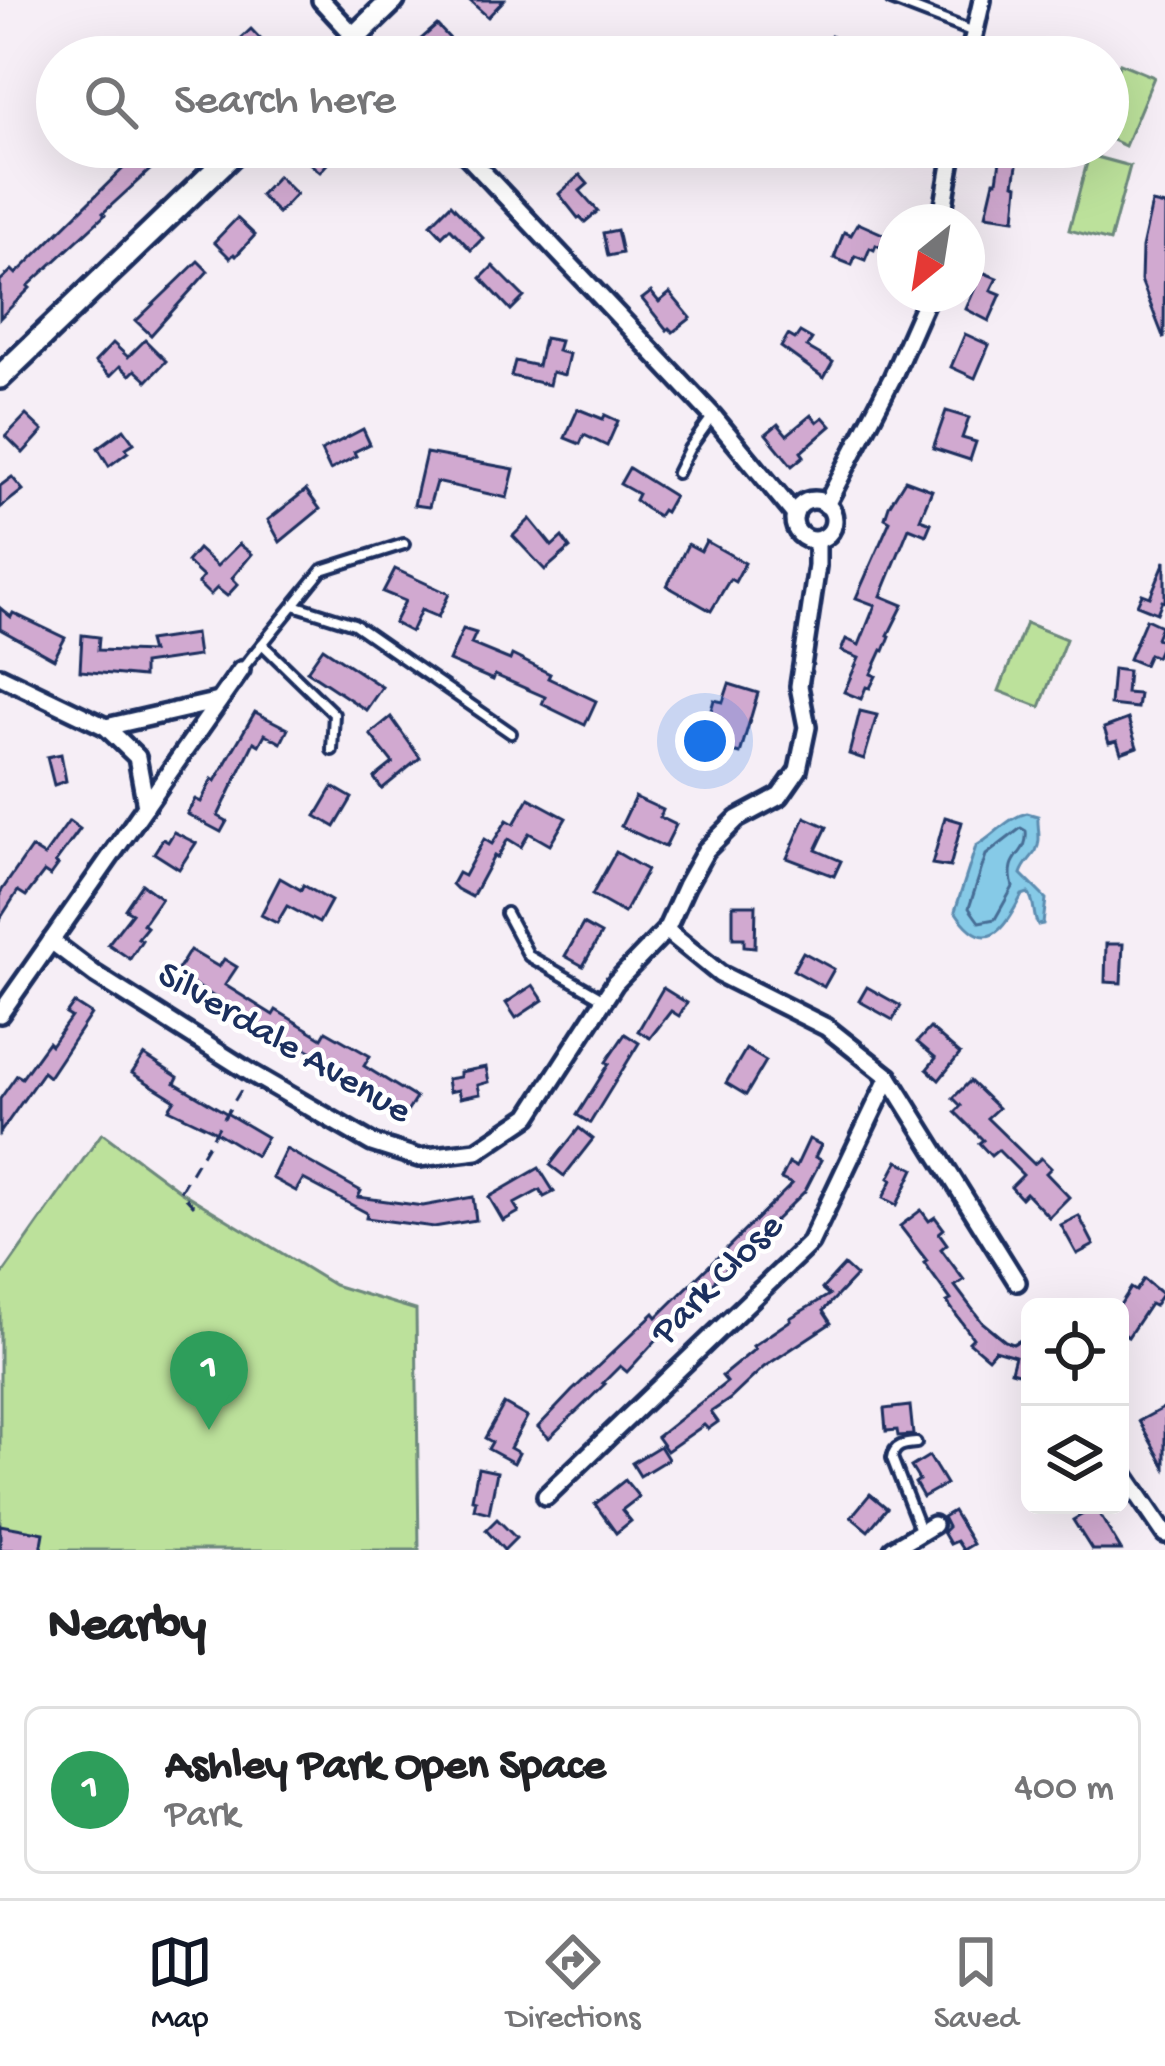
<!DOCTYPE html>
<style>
body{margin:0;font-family:"Gochi Hand",sans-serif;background:#f2f2f2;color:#202124}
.controls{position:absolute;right:36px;bottom:36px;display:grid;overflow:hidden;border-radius:18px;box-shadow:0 12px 48px #0002}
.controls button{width:108px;height:108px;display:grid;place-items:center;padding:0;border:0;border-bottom:3px solid #e0e0e0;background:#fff;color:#202124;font:60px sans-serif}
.compass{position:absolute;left:877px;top:204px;width:108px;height:108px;border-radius:50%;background:#fff;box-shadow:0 12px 48px #0002;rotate:210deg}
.you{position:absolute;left:705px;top:741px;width:42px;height:42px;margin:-30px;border:9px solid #fff;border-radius:50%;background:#1a73e8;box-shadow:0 0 0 18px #1a73e833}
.badge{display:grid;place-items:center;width:78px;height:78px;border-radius:50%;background:#111827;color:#fff;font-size:39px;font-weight:700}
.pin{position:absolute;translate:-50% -99px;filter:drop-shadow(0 3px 6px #0008)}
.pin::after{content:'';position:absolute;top:63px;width:42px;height:36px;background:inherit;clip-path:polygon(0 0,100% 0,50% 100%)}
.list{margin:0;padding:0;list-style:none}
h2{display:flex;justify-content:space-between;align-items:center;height:156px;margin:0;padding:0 48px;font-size:51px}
h2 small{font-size:39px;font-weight:400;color:#757577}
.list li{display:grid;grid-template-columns:78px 1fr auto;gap:36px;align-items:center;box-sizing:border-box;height:168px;margin:0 24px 24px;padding:0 24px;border:3px solid #e0e0e0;border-radius:18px}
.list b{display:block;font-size:45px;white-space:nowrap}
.list p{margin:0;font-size:39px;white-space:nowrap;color:#757577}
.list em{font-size:39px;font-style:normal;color:#757577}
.icon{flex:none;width:66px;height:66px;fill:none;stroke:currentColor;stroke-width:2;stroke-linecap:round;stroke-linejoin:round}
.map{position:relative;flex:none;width:1165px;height:1550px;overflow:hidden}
.search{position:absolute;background:#fff;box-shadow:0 12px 48px #0002;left:36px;right:36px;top:36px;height:132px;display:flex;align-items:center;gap:30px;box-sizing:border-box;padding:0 42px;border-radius:66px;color:#757577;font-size:45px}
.sheet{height:348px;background:#fff}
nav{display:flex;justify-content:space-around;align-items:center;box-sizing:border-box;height:168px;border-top:3px solid #e0e0e0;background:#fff;font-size:33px;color:#757577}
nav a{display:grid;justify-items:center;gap:6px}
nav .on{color:#111827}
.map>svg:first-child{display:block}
.green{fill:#bce19b;stroke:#6c887c;stroke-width:3}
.water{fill:#86cae7;stroke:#5b8cb0;stroke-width:3}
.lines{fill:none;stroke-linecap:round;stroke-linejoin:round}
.shore{stroke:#466d95;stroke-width:3}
.building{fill:#d1a9d0;stroke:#1b2f5e;stroke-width:3}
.service-casing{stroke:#1b2f5e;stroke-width:16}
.minor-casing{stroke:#1b2f5e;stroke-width:24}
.secondary-casing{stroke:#1b2f5e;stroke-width:30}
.path{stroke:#1b2f5e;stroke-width:3;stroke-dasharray:12 9;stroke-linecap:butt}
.service{stroke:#fff;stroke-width:8}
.minor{stroke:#fff;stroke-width:15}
.secondary{stroke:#fff;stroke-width:21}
.labels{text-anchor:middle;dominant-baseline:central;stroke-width:9;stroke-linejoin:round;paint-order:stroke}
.street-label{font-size:39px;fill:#1b2f5e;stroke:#fff}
</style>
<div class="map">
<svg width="1165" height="1550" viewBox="0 0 1165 1550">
<rect width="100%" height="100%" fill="#f6eef6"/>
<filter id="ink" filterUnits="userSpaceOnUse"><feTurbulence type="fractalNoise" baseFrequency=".00833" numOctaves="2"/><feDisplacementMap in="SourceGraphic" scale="24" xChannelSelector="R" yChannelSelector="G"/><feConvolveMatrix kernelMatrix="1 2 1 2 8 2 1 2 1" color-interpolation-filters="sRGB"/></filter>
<g filter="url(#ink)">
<g class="green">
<path d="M1120 63 1154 77 1125 146 1108 138V93Z"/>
<path d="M1089 155 1130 166 1110 241 1069 230Z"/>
<path d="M1026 623 1066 639 1040 707 999 691Z"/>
<path d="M102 1133 180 1191 334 1285 416 1310 419 1550H0V1278Z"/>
</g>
<path class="water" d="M1027 813 1038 816C1037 828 1042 840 1036 851 1030 860 1024 864 1021 874L1046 899 1043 924 1038 925C1032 915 1036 902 1028 893L1022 895C1003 931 986 958 955 911L976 846C995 836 1006 818 1027 813Z"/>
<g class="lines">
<path class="shore" d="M1021 828 1026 831C1029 857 1004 853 1013 887L995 919 979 922 969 908 986 855Z"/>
</g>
<g class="building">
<path d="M469 0H504L488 17Z"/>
<path d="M437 25 452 41 435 57H423L413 46Z"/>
<path d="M251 29 270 49 262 57H247L235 44Z"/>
<path d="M831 36 869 57H800L807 44 817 49 821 41 826 44Z"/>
<path d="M145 147H175L103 213 105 215 28 286 30 288 0 318V281L12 270 16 274Z"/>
<path d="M311 147H342L320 172 302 157Z"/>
<path d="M1002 147H1020L1014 184 1018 185 1015 219 986 215 994 181H997Z"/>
<path d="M580 175 588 184 580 191 598 211 585 222 580 217 578 218 559 194Z"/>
<path d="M278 176 296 194 278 213 260 195Z"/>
<path d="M1152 203 1165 206 1164 339 1141 280 1142 248Z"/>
<path d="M451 204 483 238 471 250 450 228 442 236 431 224Z"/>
<path d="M237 218 255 235 236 256 234 254 230 258 214 242Z"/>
<path d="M858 223 885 235 880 247 876 245 874 250 870 248 865 260 855 256 852 265 834 258 844 232 851 235Z"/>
<path d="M617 230 622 253 608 256 603 233Z"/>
<path d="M198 261 208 271 151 335 136 321Z"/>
<path d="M493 266 524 297 511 310 481 278Z"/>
<path d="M982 272 997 278 991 290 1001 294 989 321 966 309Z"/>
<path d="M651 292 659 302 670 293 691 318 673 332 669 328 667 330 642 299Z"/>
<path d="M800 332 812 339 807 347 833 362 824 378 781 347 788 335 795 339Z"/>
<path d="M965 334 989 345 975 378 951 367Z"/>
<path d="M544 338 560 341 557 351 569 354 564 375 552 372 549 385 511 376 515 361 538 366Z"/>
<path d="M145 340 166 361 147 381 135 370 130 375 120 366 110 376 95 362 113 343 128 357Z"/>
<path d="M578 409 603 419 605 415 618 421 607 446 584 435 580 444 565 438Z"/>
<path d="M946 411 969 418 962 438 976 442 970 460 933 448Z"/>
<path d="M26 415 43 431 23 453 6 436Z"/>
<path d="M811 415 817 422 823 417 831 426 801 452 804 456 792 466 766 434 778 424 787 435Z"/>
<path d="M124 429 134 443 126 448 128 452 109 466 98 448Z"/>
<path d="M363 429 370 444 354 452 356 456 330 470 321 451Z"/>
<path d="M426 453 514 469 507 498 436 482 429 507 414 505Z"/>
<path d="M629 468 674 496 665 512 662 510 658 516 645 508 635 500 638 494 620 484Z"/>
<path d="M12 477 23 490 0 508V486Z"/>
<path d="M905 480 932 490 920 519 931 523 926 535 909 528 881 596 903 605 888 635 890 636 884 651 882 650 871 674 876 676 870 688 866 687 861 699 844 692 859 658 841 651 846 639 859 645 875 605 856 598 890 521 885 518 889 506Z"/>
<path d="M306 490 320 509 280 542 268 520Z"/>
<path d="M530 519 552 546 562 537 570 548 545 570 513 536Z"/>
<path d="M706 541 745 563 735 582 730 579 711 611 667 586 688 544 701 551Z"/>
<path d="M239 544 252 554 232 578 238 584 227 596 217 588 210 595 198 583 203 577 187 562 198 549 217 566Z"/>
<path d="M1165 561V602L1162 601 1157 613 1137 605 1142 594 1150 597Z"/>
<path d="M395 569 449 594 438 617 421 610 411 632 394 623 405 601 383 592Z"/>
<path d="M0 608 11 617 13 613 65 638 54 659 0 629Z"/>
<path d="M1146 619 1161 626 1156 638 1163 641 1156 657 1149 654 1144 665 1129 659Z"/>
<path d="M463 629 476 633 471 644 510 660 512 655 550 674 548 678 596 701 585 725 542 704 545 697 495 675 493 680 449 661Z"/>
<path d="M195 634 198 656 143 664V677L80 671 82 635 99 637 98 650 151 652 148 641Z"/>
<path d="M323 648 382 687 366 710 307 671Z"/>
<path d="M1113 669 1128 671 1126 693 1139 694 1137 708 1110 705Z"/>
<path d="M729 684 758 693 740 754 701 744 714 700 723 702Z"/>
<path d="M860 711 877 715 864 759 849 754Z"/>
<path d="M255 712 288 729 281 743 265 734 259 745 254 742 218 816 227 821 221 832 187 814 195 799 201 802 212 779 215 781Z"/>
<path d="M391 717 420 758 382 789 374 778 393 763 370 734Z"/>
<path d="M1128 719 1137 747 1121 753 1117 741 1109 743 1104 728Z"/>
<path d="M61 754 66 781 54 785 47 757Z"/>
<path d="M333 787 352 798 335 827 316 816Z"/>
<path d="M635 797 663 810 660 817 676 825 665 847 621 826Z"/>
<path d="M529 798 566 818 550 845 529 833 521 847 508 839 497 858 494 856 472 897 457 889 452 884 458 873 464 876 484 839 492 844 507 820 514 824Z"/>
<path d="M805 817 827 827 816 850 841 861 834 876 787 858Z"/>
<path d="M945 817 962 822 950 867 932 864Z"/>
<path d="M69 821 80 829 55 863 58 865 50 876 44 872 26 896 18 891 0 919V893L31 848 44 856Z"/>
<path d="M174 832 196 843 179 869 154 853 163 839 168 842Z"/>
<path d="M616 852 647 870 624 913 592 895Z"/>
<path d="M280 878 301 890 303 885 331 901 319 923 287 906 277 923 261 915Z"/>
<path d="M142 884 161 898 143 924 147 927 138 938 142 940 130 959 108 944 132 913 125 909Z"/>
<path d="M733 905H756L755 947 744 946V938H733Z"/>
<path d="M583 924 601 934 583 966 565 956Z"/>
<path d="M1106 944H1123L1121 983 1105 982Z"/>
<path d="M190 950 219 967 224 959 237 967 225 985 273 1015 276 1010 322 1038 326 1031 370 1056 364 1066 416 1098 404 1117 310 1059 314 1053 278 1032 276 1036 176 973Z"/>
<path d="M803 952 834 969 824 987 793 970Z"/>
<path d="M533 985 543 1000 516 1018 506 1003Z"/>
<path d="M867 987 901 1006 893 1020 859 1001Z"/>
<path d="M663 988 687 1003 679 1016 671 1011 650 1038 638 1031Z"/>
<path d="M74 1003 91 1014 49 1077 43 1072 0 1133V1099L17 1075 22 1078 48 1042 51 1045 71 1017 66 1014Z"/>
<path d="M930 1028 960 1054 939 1080 927 1069 936 1058 917 1042Z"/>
<path d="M625 1034 639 1043 590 1123 577 1115 609 1064 606 1062Z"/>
<path d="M746 1049 766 1061 746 1095 726 1083Z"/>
<path d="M144 1055 178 1077 175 1083 267 1137 256 1156 211 1129 169 1109 175 1100 132 1073Z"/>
<path d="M486 1067 489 1082 478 1085 480 1094 460 1098 458 1090 449 1092 447 1079 460 1077V1072Z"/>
<path d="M970 1081 998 1108 987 1118 1034 1164 1041 1158 1051 1168 1046 1173 1069 1197 1049 1217 1026 1193 1021 1198 1011 1187 1023 1175 998 1150 991 1156 979 1143 983 1140 955 1112 961 1106 953 1098Z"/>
<path d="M579 1128 593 1139 564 1176 550 1165Z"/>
<path d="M809 1139 821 1145 815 1157 821 1160 805 1191 671 1324 627 1372 620 1366 603 1383 605 1384 549 1438 538 1427 572 1391 654 1313 657 1317 792 1184 781 1179 789 1163 796 1167Z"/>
<path d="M286 1149 361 1191 358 1197 423 1206 473 1197 476 1220 434 1227 366 1218 367 1213 303 1179 296 1191 272 1178Z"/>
<path d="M898 1161 914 1169 897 1205 883 1198 892 1180 889 1178Z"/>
<path d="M539 1168 554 1192 544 1197 540 1190 514 1204 519 1212 503 1221 489 1197Z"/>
<path d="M921 1210 929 1221 935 1217 944 1229 939 1233 947 1244 941 1249 964 1280 955 1286 982 1322 1005 1341 1013 1344 1030 1335V1358L1026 1361 1021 1374 1011 1371 1015 1356 995 1350 988 1358 969 1342 973 1338 947 1302 951 1300 924 1263 927 1261 900 1226Z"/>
<path d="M1079 1216 1094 1245 1077 1254 1061 1225Z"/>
<path d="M844 1265 856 1276 823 1311 831 1323 764 1367 730 1399 711 1412 718 1422 708 1429 704 1425 667 1451 657 1437 727 1382 722 1376 755 1349 753 1346 791 1320 790 1318 829 1295 822 1289Z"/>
<path d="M1144 1279 1162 1294 1154 1306 1150 1304 1128 1337 1120 1331V1305L1131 1288 1136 1291Z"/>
<path d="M504 1404 527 1417 510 1448 519 1453 514 1463 488 1449 492 1442 485 1438Z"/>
<path d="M910 1406 913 1435 898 1436 897 1430 886 1431 884 1409Z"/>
<path d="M1165 1407V1467L1139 1421Z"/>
<path d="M660 1446 668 1459 640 1476 632 1463Z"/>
<path d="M929 1456 946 1484 923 1497 915 1483 919 1480 911 1467Z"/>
<path d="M478 1468 497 1472 489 1513 474 1509 476 1500 472 1499Z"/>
<path d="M625 1480 639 1497 622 1510 631 1521 616 1533 595 1504Z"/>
<path d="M870 1494 887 1508 868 1531 851 1517Z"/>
<path d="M1077 1505H1094L1121 1550H1092L1073 1520 1083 1514Z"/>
<path d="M953 1511 973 1544 963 1550 957 1541 950 1544 943 1532 948 1527 943 1517Z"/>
<path d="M497 1519 516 1538 504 1550 486 1530Z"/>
<path d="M0 1525 44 1533 41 1550H0Z"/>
</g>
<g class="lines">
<defs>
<g id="service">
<path d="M891 0 974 32"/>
<path d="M677 473 689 449 712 417"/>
<path d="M294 605 354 624 511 733"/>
<path d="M262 644 334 714 332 750"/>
<path d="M241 670 322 570 404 544"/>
<path d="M506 913 529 956 604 999"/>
<path d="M916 1443C904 1444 894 1445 892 1458L920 1530"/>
</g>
<g id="minor">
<path d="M321 0 374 57"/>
<path d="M969 57 982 0"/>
<path d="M459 147 713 416 795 515"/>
<path d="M941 222 954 147"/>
<circle cx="814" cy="520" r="20"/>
<path d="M826 505 892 378 929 294"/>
<path d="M0 676 106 727 219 701"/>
<path d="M106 727 137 757 146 806"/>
<path d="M666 930 720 974 826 1027 889 1077 1017 1282"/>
<path d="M51 941 96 975 251 1073 372 1143 419 1158 477 1151 529 1116 615 983 666 930 686 886 706 850 737 819 780 796 798 770 807 727 799 686 817 566V540"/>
<path d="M0 1014 241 670"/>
<path d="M1120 1468 1165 1534"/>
<path d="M546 1496 810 1243 889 1077"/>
<path d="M893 1549 933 1525"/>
</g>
<g id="secondary">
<path d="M334 57 393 0"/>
<path d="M0 377 240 147"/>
</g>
</defs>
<use href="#service" class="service-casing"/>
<use href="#minor" class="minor-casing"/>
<use href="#secondary" class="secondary-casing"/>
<path class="path" d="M194 1206 180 1191 244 1085"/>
<use href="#service" class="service"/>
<use href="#minor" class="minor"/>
<use href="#secondary" class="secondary"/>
</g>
</g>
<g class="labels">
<g class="street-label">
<text transform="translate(283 1045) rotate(30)">Silverdale Avenue</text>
<text transform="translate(719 1281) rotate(-45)">Park Close</text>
</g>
</g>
</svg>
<div class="controls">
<button><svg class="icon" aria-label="locate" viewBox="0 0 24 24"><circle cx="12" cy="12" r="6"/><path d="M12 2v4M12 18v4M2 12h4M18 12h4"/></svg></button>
<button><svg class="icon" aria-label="layers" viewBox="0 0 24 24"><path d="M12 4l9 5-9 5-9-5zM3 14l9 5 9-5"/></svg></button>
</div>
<svg class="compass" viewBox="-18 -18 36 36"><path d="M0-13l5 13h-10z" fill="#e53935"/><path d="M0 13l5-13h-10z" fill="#757577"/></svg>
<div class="you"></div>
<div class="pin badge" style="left:209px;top:1430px;background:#2e9e5b">1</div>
<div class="search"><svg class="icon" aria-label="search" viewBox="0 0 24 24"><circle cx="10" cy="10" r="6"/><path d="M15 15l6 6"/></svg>Search here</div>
</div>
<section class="sheet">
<h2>Nearby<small></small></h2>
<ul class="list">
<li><span class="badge" style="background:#2e9e5b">1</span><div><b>Ashley Park Open Space</b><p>Park</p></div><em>400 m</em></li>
</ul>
</section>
<nav>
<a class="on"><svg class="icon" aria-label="map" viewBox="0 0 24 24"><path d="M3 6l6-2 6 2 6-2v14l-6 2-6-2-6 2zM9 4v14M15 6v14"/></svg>Map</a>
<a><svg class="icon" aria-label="directions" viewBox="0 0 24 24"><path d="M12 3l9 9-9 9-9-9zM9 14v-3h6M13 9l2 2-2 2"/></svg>Directions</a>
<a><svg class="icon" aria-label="saved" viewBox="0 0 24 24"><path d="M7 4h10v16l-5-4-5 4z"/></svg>Saved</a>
</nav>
